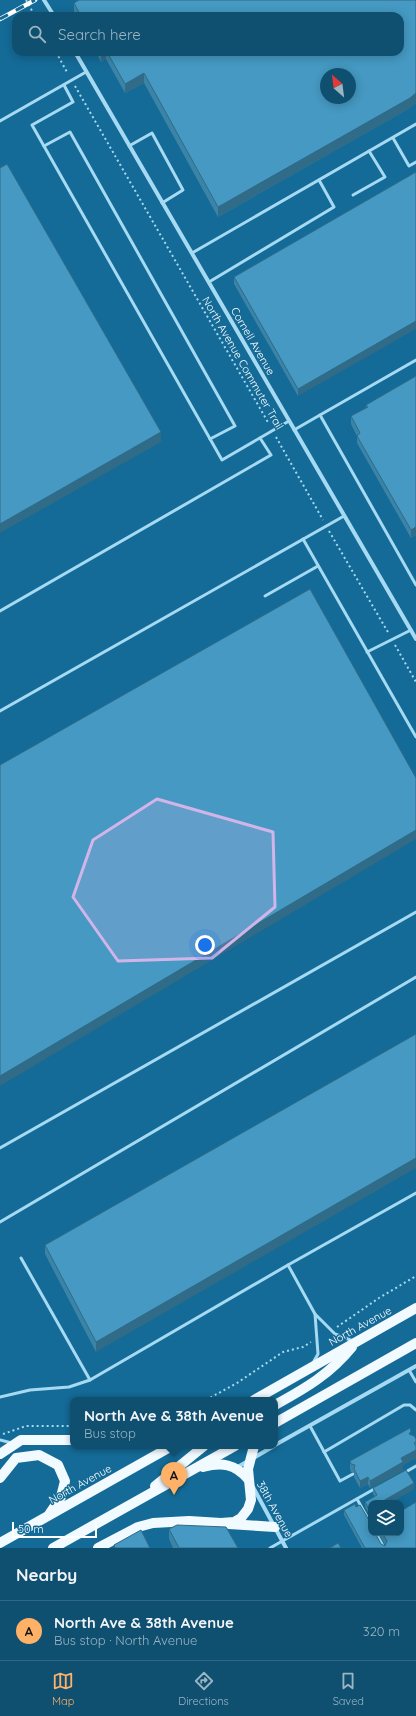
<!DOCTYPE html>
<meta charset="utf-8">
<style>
body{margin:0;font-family:Quicksand,sans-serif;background:#1d5a79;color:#f1f3f6}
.controls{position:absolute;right:12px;bottom:12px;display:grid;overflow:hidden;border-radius:8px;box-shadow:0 2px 10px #0003}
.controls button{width:36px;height:36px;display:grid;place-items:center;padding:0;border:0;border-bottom:1px solid #2f6784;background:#0f5071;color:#f1f3f6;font:20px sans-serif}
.compass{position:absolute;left:320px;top:68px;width:36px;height:36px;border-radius:50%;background:#0f5071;box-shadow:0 2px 10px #0003;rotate:332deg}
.scale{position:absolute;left:12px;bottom:10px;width:85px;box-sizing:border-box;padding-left:4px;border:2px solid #fff;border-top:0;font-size:11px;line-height:14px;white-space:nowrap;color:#fff;-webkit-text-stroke:3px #146b97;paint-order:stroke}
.you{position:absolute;left:205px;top:945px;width:14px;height:14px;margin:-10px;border:3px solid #fff;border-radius:50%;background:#1a73e8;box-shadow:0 0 0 6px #1a73e833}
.badge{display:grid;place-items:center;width:26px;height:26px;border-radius:50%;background:#ffb167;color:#111;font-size:13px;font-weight:700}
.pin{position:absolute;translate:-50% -33px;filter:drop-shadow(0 1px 2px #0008)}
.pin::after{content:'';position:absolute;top:21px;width:14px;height:12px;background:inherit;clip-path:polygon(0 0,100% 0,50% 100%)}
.popup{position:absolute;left:70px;top:1397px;width:208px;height:52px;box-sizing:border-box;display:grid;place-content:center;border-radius:8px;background:#0f5071;filter:drop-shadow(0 1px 3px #0005);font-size:13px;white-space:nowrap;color:#9bb5c3}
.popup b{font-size:15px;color:#f1f3f6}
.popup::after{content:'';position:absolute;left:50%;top:100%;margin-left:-8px;border:8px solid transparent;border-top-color:#0f5071}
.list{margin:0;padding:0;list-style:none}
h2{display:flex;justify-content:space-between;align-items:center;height:52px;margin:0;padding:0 16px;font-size:17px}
h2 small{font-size:13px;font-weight:400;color:#9bb5c3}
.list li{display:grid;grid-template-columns:26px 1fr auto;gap:12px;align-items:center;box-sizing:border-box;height:60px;padding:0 16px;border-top:1px solid #2f6784}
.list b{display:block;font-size:15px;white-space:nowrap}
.list p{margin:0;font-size:13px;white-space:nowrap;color:#9bb5c3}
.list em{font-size:13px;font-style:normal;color:#9bb5c3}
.icon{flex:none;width:22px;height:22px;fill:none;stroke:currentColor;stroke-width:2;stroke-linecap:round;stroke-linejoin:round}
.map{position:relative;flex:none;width:416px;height:1548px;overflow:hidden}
.search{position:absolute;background:#0f5071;box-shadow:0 2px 10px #0003;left:12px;right:12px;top:12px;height:44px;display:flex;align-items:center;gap:10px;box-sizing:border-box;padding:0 14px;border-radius:12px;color:#9bb5c3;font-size:15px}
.sheet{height:112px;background:#0f5071}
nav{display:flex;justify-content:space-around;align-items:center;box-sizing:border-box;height:56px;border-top:1px solid #2f6784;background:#0f5071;font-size:11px;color:#9bb5c3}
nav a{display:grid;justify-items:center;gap:2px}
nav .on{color:#ffb167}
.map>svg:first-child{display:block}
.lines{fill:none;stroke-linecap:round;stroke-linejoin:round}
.path{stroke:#a6daf3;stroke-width:2;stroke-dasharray:2 3;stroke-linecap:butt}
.lane{stroke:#a6daf3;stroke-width:3}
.street{stroke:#a6daf3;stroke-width:4}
.primary{stroke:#f1faff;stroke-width:10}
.rail-casing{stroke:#fff;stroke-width:4.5}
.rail{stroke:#146b97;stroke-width:3;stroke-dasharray:9;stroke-linecap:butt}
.wall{fill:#3b84a7}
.shaded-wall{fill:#306b88}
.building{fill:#4599c2;stroke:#306b88;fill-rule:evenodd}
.marked{fill:#d1b5e9;fill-opacity:0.2;stroke:#d1b5e9;stroke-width:3;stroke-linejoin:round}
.labels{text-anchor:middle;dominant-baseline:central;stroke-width:3;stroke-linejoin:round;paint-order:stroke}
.street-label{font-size:11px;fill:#fff;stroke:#146b97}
</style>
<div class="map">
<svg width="416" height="1548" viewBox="0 0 416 1548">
<rect width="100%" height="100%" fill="#146b97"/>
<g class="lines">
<g class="path">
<path d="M26 0 35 16"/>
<path d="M56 52 68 74"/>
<path d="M75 86 269 424"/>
<path d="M276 437 323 520"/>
<path d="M329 531 389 634"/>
<path d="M395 645 416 682"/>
<path d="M337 1327 379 1298 416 1276"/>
<path d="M206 1400 237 1383 283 1352 303 1347 311 1342"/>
<path d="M3 1434 26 1426H73"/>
</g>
<g class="lane">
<path d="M64 85 73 102 32 125 222 460 289 421"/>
<path d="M0 121 86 72"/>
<path d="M393 138 409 166 416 162"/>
<path d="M44 146 70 132 235 426 210 439"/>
<path d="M129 146 152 133 183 190 162 203"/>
<path d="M353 195 385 177 369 151"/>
<path d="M192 253 416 124"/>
<path d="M209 282 334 207 319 180"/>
<path d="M416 360 320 415 416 585"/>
<path d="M294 430 320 415"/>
<path d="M303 539 416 737"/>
<path d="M265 596 318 566"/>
<path d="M0 611 271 455 260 438"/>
<path d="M367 652 411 630"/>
<path d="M0 711 344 516"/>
<path d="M0 1148 416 912"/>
<path d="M0 1222 416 977"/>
<path d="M21 1258 90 1380 288 1265"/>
<path d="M315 1314 288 1265 416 1193"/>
<path d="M314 1361 318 1354 315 1314 335 1334 353 1341"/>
<path d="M409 1370 416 1382"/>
<path d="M0 1397 30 1390 69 1387 90 1380"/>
<path d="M310 1426 340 1481 353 1474"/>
<path d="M0 1440 12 1443"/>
<path d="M324 1452 404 1405H410L416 1410"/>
<path d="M404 1473 416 1466"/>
<path d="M357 1499 371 1524"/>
<path d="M376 1533 384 1548"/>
<path d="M270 1548 376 1488"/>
</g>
<g class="street">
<path d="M44 0 54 16"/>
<path d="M75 52 416 639"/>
<path d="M275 1445 416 1366"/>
<path d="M236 1468 274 1446"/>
<path d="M253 1487 286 1548"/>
</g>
<g class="primary">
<path d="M254 1400 416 1308"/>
<path d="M275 1405C306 1388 330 1374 352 1347"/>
<path d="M275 1423 416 1343"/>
<path d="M0 1454 21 1440H73"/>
<path d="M203 1467C222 1462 235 1464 248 1479"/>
<path d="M0 1478 16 1458 39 1455 58 1465 65 1481 61 1497 50 1513"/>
<path d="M155 1486 204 1446"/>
<path d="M229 1524 275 1527"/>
<path d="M0 1543 172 1446"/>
<path d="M53 1548 235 1446"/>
<path d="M98 1548 138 1527 153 1523 189 1521 221 1523 234 1522 241 1518 248 1509 251 1500 248 1469 254 1446"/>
</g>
<defs>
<path id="rail" d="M0 19 35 0"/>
</defs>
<use href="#rail" class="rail-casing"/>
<use href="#rail" class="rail"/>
</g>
<g class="wall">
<path d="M416 0V103L410 108 218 217 144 83 125 93 106 59 101 62 96 52H400V16H76L74 13V3Z"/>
<path d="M416 172 298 396 234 284V277Z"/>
<path d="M416 376V535L411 538 357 443V436L351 424V416L366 408V405Z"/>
<path d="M416 1034 96 1352 45 1254V1245Z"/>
<path d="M411 1435 416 1439V1458L403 1465V1470L370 1488 368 1484 360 1488 354 1477V1472H351L350 1469V1461Z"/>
<path d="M373 1488 414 1489 389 1503H371V1518L365 1507V1502L375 1497 373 1494Z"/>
<path d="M356 1507 369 1520 371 1533 381 1544 385 1546V1545L378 1533H401L416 1548H362L344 1515V1510Z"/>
<path d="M169 1529 238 1548H173L169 1539Z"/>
</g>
<g class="shaded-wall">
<path d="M101 52H106V59L101 62Z"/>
<path d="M144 73V83L125 93V84Z"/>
<path d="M416 93V103L410 108 218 217V207Z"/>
<path d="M416 321V329L298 396V389Z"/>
<path d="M161 432V442L0 533V524Z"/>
<path d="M416 527V535L411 538V530Z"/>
<path d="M416 830V839L0 1086V1076Z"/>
<path d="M416 1158V1168L96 1352V1342Z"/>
<path d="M416 1450V1458L403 1465V1470L370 1488V1481L401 1458Z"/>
<path d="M368 1477V1484L360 1488V1481Z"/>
<path d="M414 1483V1489L389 1503H383V1501Z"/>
</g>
<g class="building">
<path d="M79 0H416V93L410 98 218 207 144 73 125 84 107 52H400V16H81L74 3ZM326 74H350V98H326Z"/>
<path d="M7 164 161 432 0 524V168Z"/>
<path d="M416 172V321L298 389 234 277Z"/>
<path d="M416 376V527L411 530 357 436 360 433 351 416 368 407 366 405Z"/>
<path d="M310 589 416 778V830L0 1076V765Z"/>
<path d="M416 1034V1158L96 1342 45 1245Z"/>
<path d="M410 1428 411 1431 409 1434 414 1436 416 1439V1442L414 1443 416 1446V1450L401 1458 403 1462 370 1481 368 1477 360 1481 354 1469 355 1465 351 1464 350 1461Z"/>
<path d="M406 1470 414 1483 383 1501 384 1503H371V1513L365 1502 377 1495 373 1488Z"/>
<path d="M416 1502V1548H365L344 1510 355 1504 356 1507 360 1505 369 1520 371 1521V1533H375L381 1544 385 1546 387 1541 382 1533H401V1511Z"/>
<path d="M177 1525 226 1527 238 1548H179L169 1529Z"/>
<path d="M141 1530 150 1548H115L114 1545Z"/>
<path d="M338 1543 341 1548H330Z"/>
</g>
<path class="marked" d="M157 799 273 832 275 907 212 958 118 961 73 897 93 840Z"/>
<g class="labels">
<g class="street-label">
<text transform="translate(253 341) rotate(60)">Cornell Avenue</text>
<text transform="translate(243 363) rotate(60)">North Avenue Commuter Trail</text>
<text transform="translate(360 1326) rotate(-29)">North Avenue</text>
<text transform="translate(80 1484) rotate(-29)">North Avenue</text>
<text transform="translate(275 1509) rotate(61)">38th Avenue</text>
</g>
</g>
</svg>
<div class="controls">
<button><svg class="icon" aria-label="layers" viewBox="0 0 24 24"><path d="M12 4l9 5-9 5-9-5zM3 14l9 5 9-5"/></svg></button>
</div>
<svg class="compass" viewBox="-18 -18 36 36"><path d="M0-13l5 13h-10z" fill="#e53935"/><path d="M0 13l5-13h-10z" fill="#9bb5c3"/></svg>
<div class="scale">50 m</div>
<div class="you"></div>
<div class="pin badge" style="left:174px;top:1495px">A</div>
<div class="popup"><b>North Ave &amp; 38th Avenue</b>Bus stop</div>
<div class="search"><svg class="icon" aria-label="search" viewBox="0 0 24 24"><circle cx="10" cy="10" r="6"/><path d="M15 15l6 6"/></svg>Search here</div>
</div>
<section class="sheet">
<h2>Nearby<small></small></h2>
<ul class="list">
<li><span class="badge">A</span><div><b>North Ave &amp; 38th Avenue</b><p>Bus stop · North Avenue</p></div><em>320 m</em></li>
</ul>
</section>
<nav>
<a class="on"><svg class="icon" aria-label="map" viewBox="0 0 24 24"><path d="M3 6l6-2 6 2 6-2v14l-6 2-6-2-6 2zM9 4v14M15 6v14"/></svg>Map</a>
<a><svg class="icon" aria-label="directions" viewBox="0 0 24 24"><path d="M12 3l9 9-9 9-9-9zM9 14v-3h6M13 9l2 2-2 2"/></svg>Directions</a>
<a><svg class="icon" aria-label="saved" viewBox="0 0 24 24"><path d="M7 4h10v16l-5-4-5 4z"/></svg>Saved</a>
</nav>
